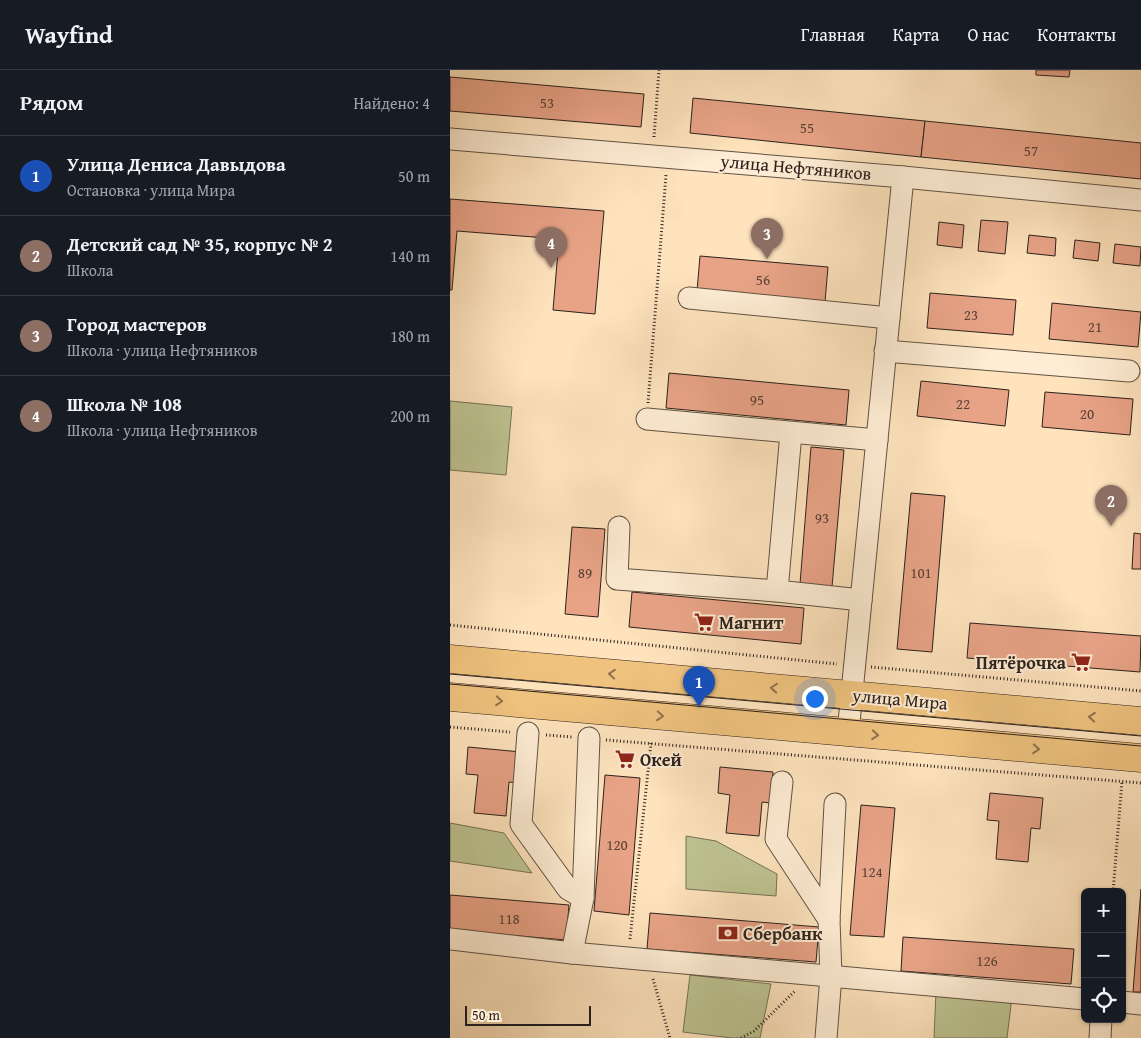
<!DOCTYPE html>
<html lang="ru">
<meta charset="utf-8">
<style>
body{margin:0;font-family:"Gentium Book Plus",serif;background:#20242c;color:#f1f3f6}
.controls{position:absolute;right:15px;bottom:15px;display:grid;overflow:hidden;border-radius:8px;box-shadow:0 1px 4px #0004}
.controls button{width:45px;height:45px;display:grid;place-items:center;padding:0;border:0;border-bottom:1px solid #363941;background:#171b24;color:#f1f3f6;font:25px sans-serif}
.scale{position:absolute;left:15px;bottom:12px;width:126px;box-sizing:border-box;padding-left:5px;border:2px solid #2c211c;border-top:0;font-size:14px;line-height:18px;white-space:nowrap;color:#2c211c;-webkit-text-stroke:4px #feedd4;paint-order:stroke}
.you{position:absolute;left:364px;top:628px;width:18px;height:18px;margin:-12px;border:4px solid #fff;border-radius:50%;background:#1a73e8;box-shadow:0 0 0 8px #1a73e833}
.badge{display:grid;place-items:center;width:32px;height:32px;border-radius:50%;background:#c59692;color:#fff;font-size:16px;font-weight:700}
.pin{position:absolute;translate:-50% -41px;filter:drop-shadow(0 1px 2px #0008)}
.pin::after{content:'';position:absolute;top:26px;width:18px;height:15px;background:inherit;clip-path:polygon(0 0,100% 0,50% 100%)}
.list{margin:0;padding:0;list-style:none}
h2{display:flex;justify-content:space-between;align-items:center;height:65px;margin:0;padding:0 20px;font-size:21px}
h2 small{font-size:16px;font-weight:400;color:#9ea1a6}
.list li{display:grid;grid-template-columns:32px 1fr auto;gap:15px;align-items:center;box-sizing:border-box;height:80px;padding:0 20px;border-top:1px solid #363941}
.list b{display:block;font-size:19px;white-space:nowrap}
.list p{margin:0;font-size:16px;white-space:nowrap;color:#9ea1a6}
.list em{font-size:16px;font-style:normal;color:#9ea1a6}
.icon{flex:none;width:28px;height:28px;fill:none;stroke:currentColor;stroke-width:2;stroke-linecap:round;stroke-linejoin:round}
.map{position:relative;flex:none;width:691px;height:968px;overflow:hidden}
header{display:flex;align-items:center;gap:30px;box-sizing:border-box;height:70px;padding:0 25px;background:#171b24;border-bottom:1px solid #363941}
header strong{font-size:24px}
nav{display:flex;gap:28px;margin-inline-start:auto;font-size:18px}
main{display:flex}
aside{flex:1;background:#171b24}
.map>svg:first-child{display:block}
.green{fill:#bec492;stroke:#757257}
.building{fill:#e8a387;stroke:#2c211c}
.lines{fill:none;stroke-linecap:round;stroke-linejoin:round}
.minor-casing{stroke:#605244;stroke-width:23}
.major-casing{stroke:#2c211c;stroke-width:29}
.path{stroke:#2c211c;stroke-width:3;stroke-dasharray:1 2.5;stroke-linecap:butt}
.minor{stroke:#feedd4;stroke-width:21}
.major{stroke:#efc27e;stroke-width:28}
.tram{stroke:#2c211c;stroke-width:1}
.oneway{stroke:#8e724d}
.labels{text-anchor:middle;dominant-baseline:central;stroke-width:4;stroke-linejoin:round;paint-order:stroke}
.number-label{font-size:15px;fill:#5b4237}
.street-label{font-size:18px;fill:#2c211c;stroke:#feedd4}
.poi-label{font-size:18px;font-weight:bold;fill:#2c211c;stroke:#feedd4;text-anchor:start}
</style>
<header>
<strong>Wayfind</strong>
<nav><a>Главная</a><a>Карта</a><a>О нас</a><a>Контакты</a></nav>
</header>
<main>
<aside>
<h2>Рядом<small>Найдено: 4</small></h2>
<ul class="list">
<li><span class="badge" style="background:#1a4fb4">1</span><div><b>Улица Дениса Давыдова</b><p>Остановка · улица Мира</p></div><em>50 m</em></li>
<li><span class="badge" style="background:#8d6e63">2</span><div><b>Детский сад № 35, корпус № 2</b><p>Школа</p></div><em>140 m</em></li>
<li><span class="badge" style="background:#8d6e63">3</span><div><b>Город мастеров</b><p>Школа · улица Нефтяников</p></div><em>180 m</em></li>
<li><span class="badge" style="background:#8d6e63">4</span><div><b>Школа № 108</b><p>Школа · улица Нефтяников</p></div><em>200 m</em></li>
</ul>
</aside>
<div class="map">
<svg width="691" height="968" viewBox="0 0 691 968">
<rect width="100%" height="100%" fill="#fee3bd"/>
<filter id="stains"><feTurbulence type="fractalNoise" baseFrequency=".004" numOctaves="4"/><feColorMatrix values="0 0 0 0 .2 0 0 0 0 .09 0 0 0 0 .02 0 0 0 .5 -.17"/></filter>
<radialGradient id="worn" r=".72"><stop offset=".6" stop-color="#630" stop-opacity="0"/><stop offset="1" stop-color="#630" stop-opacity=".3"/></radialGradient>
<g class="green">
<path d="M0 331 62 337 56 405 0 400Z"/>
<path d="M0 753 54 763 82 803 0 791Z"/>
<path d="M236 766 266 771 327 804 326 826 236 819Z"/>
<path d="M240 905 321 914 310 968H282L233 962Z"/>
<path d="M486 922 562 927 557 968H484Z"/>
</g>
<g class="building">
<path d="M586 0H620L619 7 586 5Z"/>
<path d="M0 7 194 24 191 57 0 41Z"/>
<path d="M243 28 475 51 471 87 240 63Z"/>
<path d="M475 51 691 73V109L471 87Z"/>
<path d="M0 129 154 141 145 244 103 240 109 169 7 161 2 220H0Z"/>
<path d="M531 150 558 152 555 184 528 181Z"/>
<path d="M489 152 514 155 512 178 487 175Z"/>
<path d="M579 165 606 168 605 186 577 183Z"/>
<path d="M625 170 650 173 648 191 623 188Z"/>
<path d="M665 174 691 177 690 196 663 193Z"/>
<path d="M250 186 378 197 375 232 247 221Z"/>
<path d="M480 223 566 230 563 265 477 258Z"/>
<path d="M602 233 691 242 688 277 599 269Z"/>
<path d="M219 303 399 320 396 355 216 338Z"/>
<path d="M471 311 559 320 555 356 467 346Z"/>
<path d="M595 322 683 329 680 365 592 357Z"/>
<path d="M361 377 394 380 382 517 350 514Z"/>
<path d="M461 423 495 426 482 582 447 579Z"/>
<path d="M122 457 155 459 148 547 115 544Z"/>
<path d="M684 463 691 464V499H682Z"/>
<path d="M182 522 354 538 351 574 179 557Z"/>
<path d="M520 553 691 566 690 602 517 588Z"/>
<path d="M18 677 71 682 68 713 59 712 56 746 24 743 28 705 16 704Z"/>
<path d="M270 697 323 702 320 733 312 732 309 766 276 763 280 725 268 723Z"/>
<path d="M155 705 190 708 179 845 144 841Z"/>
<path d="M540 723 593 728 590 759 581 758 578 792 546 789 549 751 537 750Z"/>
<path d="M411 735 445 738 434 867 400 865Z"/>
<path d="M691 819V922H683Z"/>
<path d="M0 825 119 835 116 870 0 860Z"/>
<path d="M200 843 369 857 366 892 197 879Z"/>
<path d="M453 867 624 879 621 914 451 901Z"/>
</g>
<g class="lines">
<defs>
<g id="minor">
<path d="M0 69 453 107 691 130"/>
<path d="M239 228 439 248"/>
<path d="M435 281 679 301"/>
<path d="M197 349 427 370"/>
<path d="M169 457 167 509 327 521 411 530"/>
<path d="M327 521 341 363"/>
<path d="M398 662 453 107"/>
<path d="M78 663 71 754 118 819 133 828"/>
<path d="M332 712 326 769 379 850 381 906 376 968"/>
<path d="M379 850 385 734"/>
<path d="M0 869 122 883 635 929"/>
<path d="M122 883 133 828 139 668"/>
<path d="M672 932 691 934"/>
<path d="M650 968 651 949"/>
</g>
<g id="major">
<path d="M0 589 691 651"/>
<path d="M0 627 691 688"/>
</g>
</defs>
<use href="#minor" class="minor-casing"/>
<use href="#major" class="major-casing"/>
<g class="path">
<path d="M204 67 209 0"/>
<path d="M198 333 216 105"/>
<path d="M0 555 387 594"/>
<path d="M421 597 691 621"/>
<path d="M0 657 60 662"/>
<path d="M96 665 122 667"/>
<path d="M156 670 691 713"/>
<path d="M663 822 672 711"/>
<path d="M180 869 201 673"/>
<path d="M203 909 220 968"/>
<path d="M291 968 304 961 345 921"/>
</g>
<use href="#minor" class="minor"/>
<use href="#major" class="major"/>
<g class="tram">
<path d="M0 604 691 666"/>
<path d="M0 614 691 676"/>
</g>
</g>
<defs><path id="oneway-chevron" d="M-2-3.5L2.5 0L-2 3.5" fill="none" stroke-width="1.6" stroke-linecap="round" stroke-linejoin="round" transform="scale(1.25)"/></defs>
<g class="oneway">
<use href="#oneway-chevron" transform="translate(162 604) rotate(-175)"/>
<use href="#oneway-chevron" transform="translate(324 618) rotate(-175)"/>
<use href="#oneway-chevron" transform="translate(49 631) rotate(5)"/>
<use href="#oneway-chevron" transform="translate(210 646) rotate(5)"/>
<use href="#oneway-chevron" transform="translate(642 647) rotate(-175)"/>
<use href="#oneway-chevron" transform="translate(425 665) rotate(5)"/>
<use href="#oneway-chevron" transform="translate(586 679) rotate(5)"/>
</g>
<defs>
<symbol id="supermarket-bare" viewBox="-9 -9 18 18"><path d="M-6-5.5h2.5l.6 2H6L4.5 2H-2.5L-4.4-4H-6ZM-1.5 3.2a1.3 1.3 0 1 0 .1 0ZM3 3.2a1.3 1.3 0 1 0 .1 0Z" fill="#8f2418" stroke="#feedd4" stroke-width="2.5" paint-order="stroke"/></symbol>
<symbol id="bank-bare" viewBox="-9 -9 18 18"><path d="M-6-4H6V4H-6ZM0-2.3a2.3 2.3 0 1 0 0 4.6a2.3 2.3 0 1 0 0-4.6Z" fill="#8f2418" stroke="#feedd4" stroke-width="2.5" paint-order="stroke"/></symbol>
</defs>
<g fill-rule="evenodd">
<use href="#supermarket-bare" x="240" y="538" width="28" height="28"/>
<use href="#supermarket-bare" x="617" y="578" width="28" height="28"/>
<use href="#supermarket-bare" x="161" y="675" width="28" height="28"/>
<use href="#bank-bare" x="264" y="849" width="28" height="28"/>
</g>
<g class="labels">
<g class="number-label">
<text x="97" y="32">53</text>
<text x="357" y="57">55</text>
<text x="581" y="80">57</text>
<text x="313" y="209">56</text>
<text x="521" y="244">23</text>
<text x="645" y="256">21</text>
<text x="307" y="329">95</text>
<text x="513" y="333">22</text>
<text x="637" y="343">20</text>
<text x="372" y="447">93</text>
<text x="135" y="502">89</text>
<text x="471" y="502">101</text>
<text x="167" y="774">120</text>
<text x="422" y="801">124</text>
<text x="59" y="848">118</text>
<text x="537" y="890">126</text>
</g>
<g class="street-label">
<text transform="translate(346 97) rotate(5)">улица Нефтяников</text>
<text transform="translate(450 629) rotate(5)">улица Мира</text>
</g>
<g class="poi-label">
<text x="269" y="552">Магнит</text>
<text x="616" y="592" text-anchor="end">Пятёрочка</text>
<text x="190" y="689">Окей</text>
<text x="293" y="863">Сбербанк</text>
</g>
</g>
<rect width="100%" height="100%" filter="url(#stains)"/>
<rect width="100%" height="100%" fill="url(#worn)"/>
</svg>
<div class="controls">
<button>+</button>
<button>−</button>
<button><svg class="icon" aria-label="locate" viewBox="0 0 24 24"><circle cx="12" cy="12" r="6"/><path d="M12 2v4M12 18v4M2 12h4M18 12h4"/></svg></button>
</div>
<div class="scale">50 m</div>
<div class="you"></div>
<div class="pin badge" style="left:249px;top:637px;background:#1a4fb4">1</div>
<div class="pin badge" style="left:661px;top:456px;background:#8d6e63">2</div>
<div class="pin badge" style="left:317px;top:189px;background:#8d6e63">3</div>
<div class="pin badge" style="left:101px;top:198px;background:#8d6e63">4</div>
</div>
</main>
